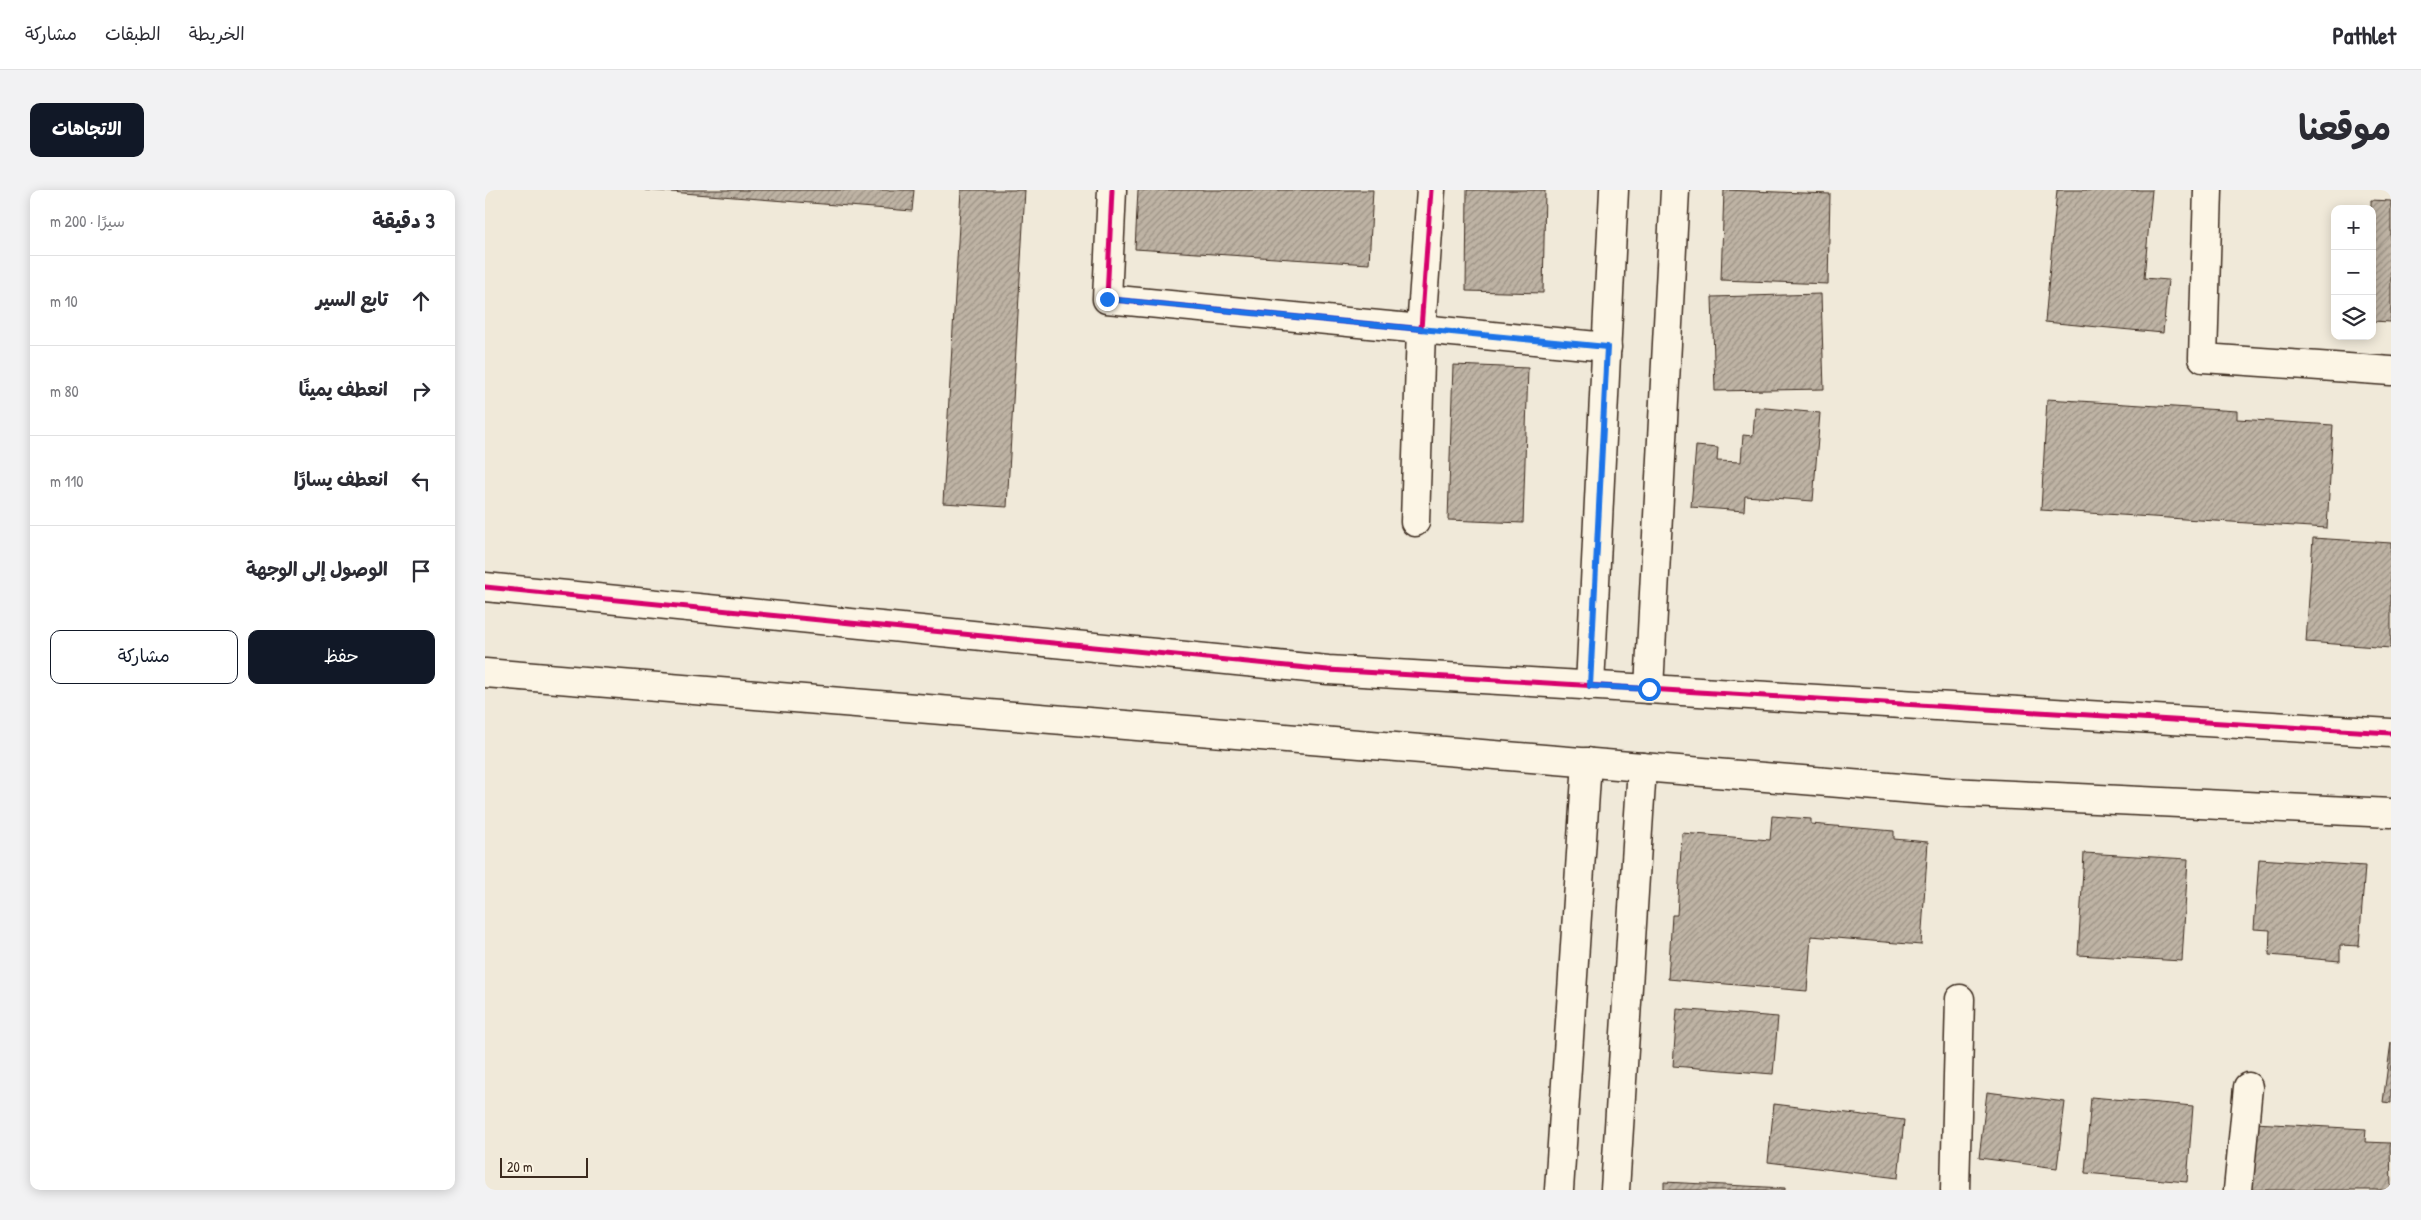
<!DOCTYPE html>
<html lang="ar">
<meta charset="utf-8">
<style>
body{margin:0;font-family:"Patrick Hand","Playpen Sans Arabic",sans-serif;background:#f2f2f3;color:#2b2b33;direction:rtl}
.controls{position:absolute;right:15px;top:15px;display:grid;overflow:hidden;border-radius:10px;box-shadow:0 2px 12px #0003}
.controls button{width:45px;height:45px;display:grid;place-items:center;padding:0;border:0;border-bottom:1px solid #e1e1e2;background:#fff;color:#2b2b33;font:25px sans-serif}
.scale{position:absolute;left:15px;bottom:12px;width:88px;box-sizing:border-box;padding-left:5px;border:2px solid #3b2a1e;border-top:0;font-size:14px;line-height:18px;white-space:nowrap;color:#3b2a1e;-webkit-text-stroke:4px #fcf5e5;paint-order:stroke}
.stop{position:absolute;width:15px;height:15px;margin:-11px;border:4px solid #1a73e8;border-radius:50%;background:#fff}
.stop.end{background:#1a73e8;border-color:#fff;box-shadow:0 1px 5px #0008}
.list{margin:0;padding:0;list-style:none}
h2{display:flex;justify-content:space-between;align-items:center;height:65px;margin:0;padding:0 20px;font-size:21px}
h2 small{font-size:16px;font-weight:400;color:#7c7c81}
.list li{display:grid;grid-template-columns:32px 1fr auto;gap:15px;align-items:center;box-sizing:border-box;height:90px;padding:0 20px;border-top:1px solid #e1e1e2}
.list b{display:block;font-size:19px;white-space:nowrap}
.list em{font-size:16px;font-style:normal;color:#7c7c81}
.actions{display:flex;gap:10px;padding:15px 20px}
.actions a{flex:1;padding:11px 0;border:1px solid #111827;border-radius:10px;text-align:center;font-size:18px;color:#111827}
.actions .main{background:#111827;color:#fff}
.icon{flex:none;width:28px;height:28px;fill:none;stroke:currentColor;stroke-width:2;stroke-linecap:round;stroke-linejoin:round}
.map{position:relative;flex:none;width:1906px;height:1000px;overflow:hidden;direction:ltr;border-radius:10px}
header{display:flex;align-items:center;gap:30px;box-sizing:border-box;height:70px;padding:0 25px;background:#fff;border-bottom:1px solid #e1e1e2}
header strong{font-size:24px}
nav{display:flex;gap:28px;margin-inline-start:auto;font-size:18px}
.intro{display:flex;align-items:center;justify-content:space-between;box-sizing:border-box;height:120px;padding:0 30px}
h1{margin:0;font-size:35px}
.button{padding:12px 22px;border-radius:10px;background:#111827;color:#fff;font-size:18px;font-weight:700}
main{display:flex;gap:30px;padding:0 30px}
aside{flex:1;background:#fff;border-radius:10px;box-shadow:0 2px 12px #0003}
.map>svg:first-child{display:block}
.building{fill:url(#building-hatch);stroke:#3b2a1e}
.lines{fill:none;stroke-linecap:round;stroke-linejoin:round}
.minor-casing{stroke:#3b2a1e;stroke-width:31}
.minor{stroke:#fcf5e5;stroke-width:28}
.cycleway-casing{stroke:#fcf5e5;stroke-width:8}
.cycleway{stroke:#d6006c;stroke-width:5}
.route{stroke:#1a73e8;stroke-width:6}
</style>
<header>
<strong>Pathlet</strong>
<nav><a>الخريطة</a><a>الطبقات</a><a>مشاركة</a></nav>
</header>
<div class="intro"><h1>موقعنا</h1><a class="button">الاتجاهات</a></div>
<main>
<div class="map">
<svg width="1906" height="1000" viewBox="0 0 1906 1000">
<defs>
<pattern id="building-hatch" width="6" height="6" patternUnits="userSpaceOnUse" patternTransform="scale(1.25)"><rect width="6" height="6" fill="#beb3a4"/><path d="M-1 1l2-2M0 6l6-6M5 7l2-2" fill="none" stroke="#9c9285"/></pattern>
</defs>
<rect width="100%" height="100%" fill="#f0e9d9"/>
<filter id="ink" filterUnits="userSpaceOnUse"><feTurbulence type="fractalNoise" baseFrequency=".02" numOctaves="2"/><feDisplacementMap in="SourceGraphic" scale="10" xChannelSelector="R" yChannelSelector="G"/><feConvolveMatrix kernelMatrix="1 2 1 2 8 2 1 2 1" color-interpolation-filters="sRGB"/></filter>
<g filter="url(#ink)">
<g class="building">
<path d="M160 0H429L427 21Z"/>
<path d="M476 0H540L522 317 458 313Z"/>
<path d="M653 0H888L884 74 650 59Z"/>
<path d="M982 0H1060L1058 103 981 101Z"/>
<path d="M1239 0 1345 4 1343 94 1236 90Z"/>
<path d="M1572 0H1667L1659 88 1683 90 1678 143 1560 132Z"/>
<path d="M1886 10 1906 11V132L1887 131Z"/>
<path d="M1336 104 1339 199 1230 201 1227 107Z"/>
<path d="M968 175 1043 178 1038 333 963 330Z"/>
<path d="M1562 209 1752 221V229L1848 235 1842 338 1556 320Z"/>
<path d="M1270 217 1335 223 1328 311 1260 306 1259 321 1206 317 1211 256 1233 258 1232 271 1256 272 1258 245 1268 246Z"/>
<path d="M1828 348 1906 353V458L1821 452Z"/>
<path d="M1287 626 1326 629V634L1409 641V649L1443 652 1436 755 1326 746 1322 801 1183 789 1187 725H1192L1197 643 1285 650Z"/>
<path d="M1599 663 1703 669 1697 771 1593 765Z"/>
<path d="M1774 669 1880 676 1874 756 1855 755V771L1784 765 1785 740 1769 739Z"/>
<path d="M1192 819 1293 827 1288 884 1188 876Z"/>
<path d="M1906 852V913L1898 912Z"/>
<path d="M1502 902 1580 912 1572 978 1494 968Z"/>
<path d="M1606 907 1708 916 1702 992 1600 983Z"/>
<path d="M1289 914 1419 930 1413 988 1283 972Z"/>
<path d="M1769 933 1881 939 1880 952 1905 953 1906 1000H1766Z"/>
<path d="M1179 992 1300 998V1000H1179Z"/>
</g>
<g class="lines">
<defs>
<g id="minor">
<path d="M627 0 622 109 936 139 946 0"/>
<path d="M1723 0 1718 168 1906 181"/>
<path d="M930 332 936 139 1122 157"/>
<path d="M0 397 843 480 1906 543"/>
<path d="M0 483 1465 602 1906 623"/>
<path d="M1105 496 1129 0"/>
<path d="M1164 499 1190 0"/>
<path d="M1074 1000 1102 572"/>
<path d="M1130 1000 1157 577"/>
<path d="M1470 1000 1475 809"/>
<path d="M1753 1000 1763 897"/>
</g>
</defs>
<use href="#minor" class="minor-casing"/>
<use href="#minor" class="minor"/>
<defs>
<g id="cycleway">
<path d="M627 0 622 109 936 139 946 0"/>
<path d="M0 397 843 480 1906 543"/>
</g>
</defs>
<use href="#cycleway" class="cycleway-casing"/>
<use href="#cycleway" class="cycleway"/>
</g>
</g>
<g class="lines" filter="url(#ink)">
<path class="route" d="M622 109 1122 157 1105 496 1164 499"/>
</g>
</svg>
<div class="controls">
<button>+</button>
<button>−</button>
<button><svg class="icon" aria-label="layers" viewBox="0 0 24 24"><path d="M12 4l9 5-9 5-9-5zM3 14l9 5 9-5"/></svg></button>
</div>
<div class="scale">20 m</div>
<div class="stop" style="left:1164px;top:499px"></div>
<div class="stop end" style="left:622px;top:109px"></div>
</div>
<aside>
<h2>3 دقيقة<small>سيرًا · 200 m</small></h2>
<ul class="list">
<li><svg class="icon" aria-label="ahead" viewBox="0 0 24 24"><path d="M12 20V5M6 11l6-6 6 6"/></svg><div><b>تابع السير</b></div><em>10 m</em></li>
<li><svg class="icon" aria-label="right" viewBox="0 0 24 24"><path d="M7 20v-9h11M14 6l5 5-5 5"/></svg><div><b>انعطف يمينًا</b></div><em>80 m</em></li>
<li><svg class="icon" aria-label="left" viewBox="0 0 24 24"><path d="M17 20v-9H6M10 6l-5 5 5 5"/></svg><div><b>انعطف يسارًا</b></div><em>110 m</em></li>
<li><svg class="icon" aria-label="arrive" viewBox="0 0 24 24"><path d="M6 21V4h12l-3 4 3 4H6"/></svg><div><b>الوصول إلى الوجهة</b></div></li>
</ul>
<div class="actions"><a class="main">حفظ</a><a>مشاركة</a></div>
</aside>
</main>
